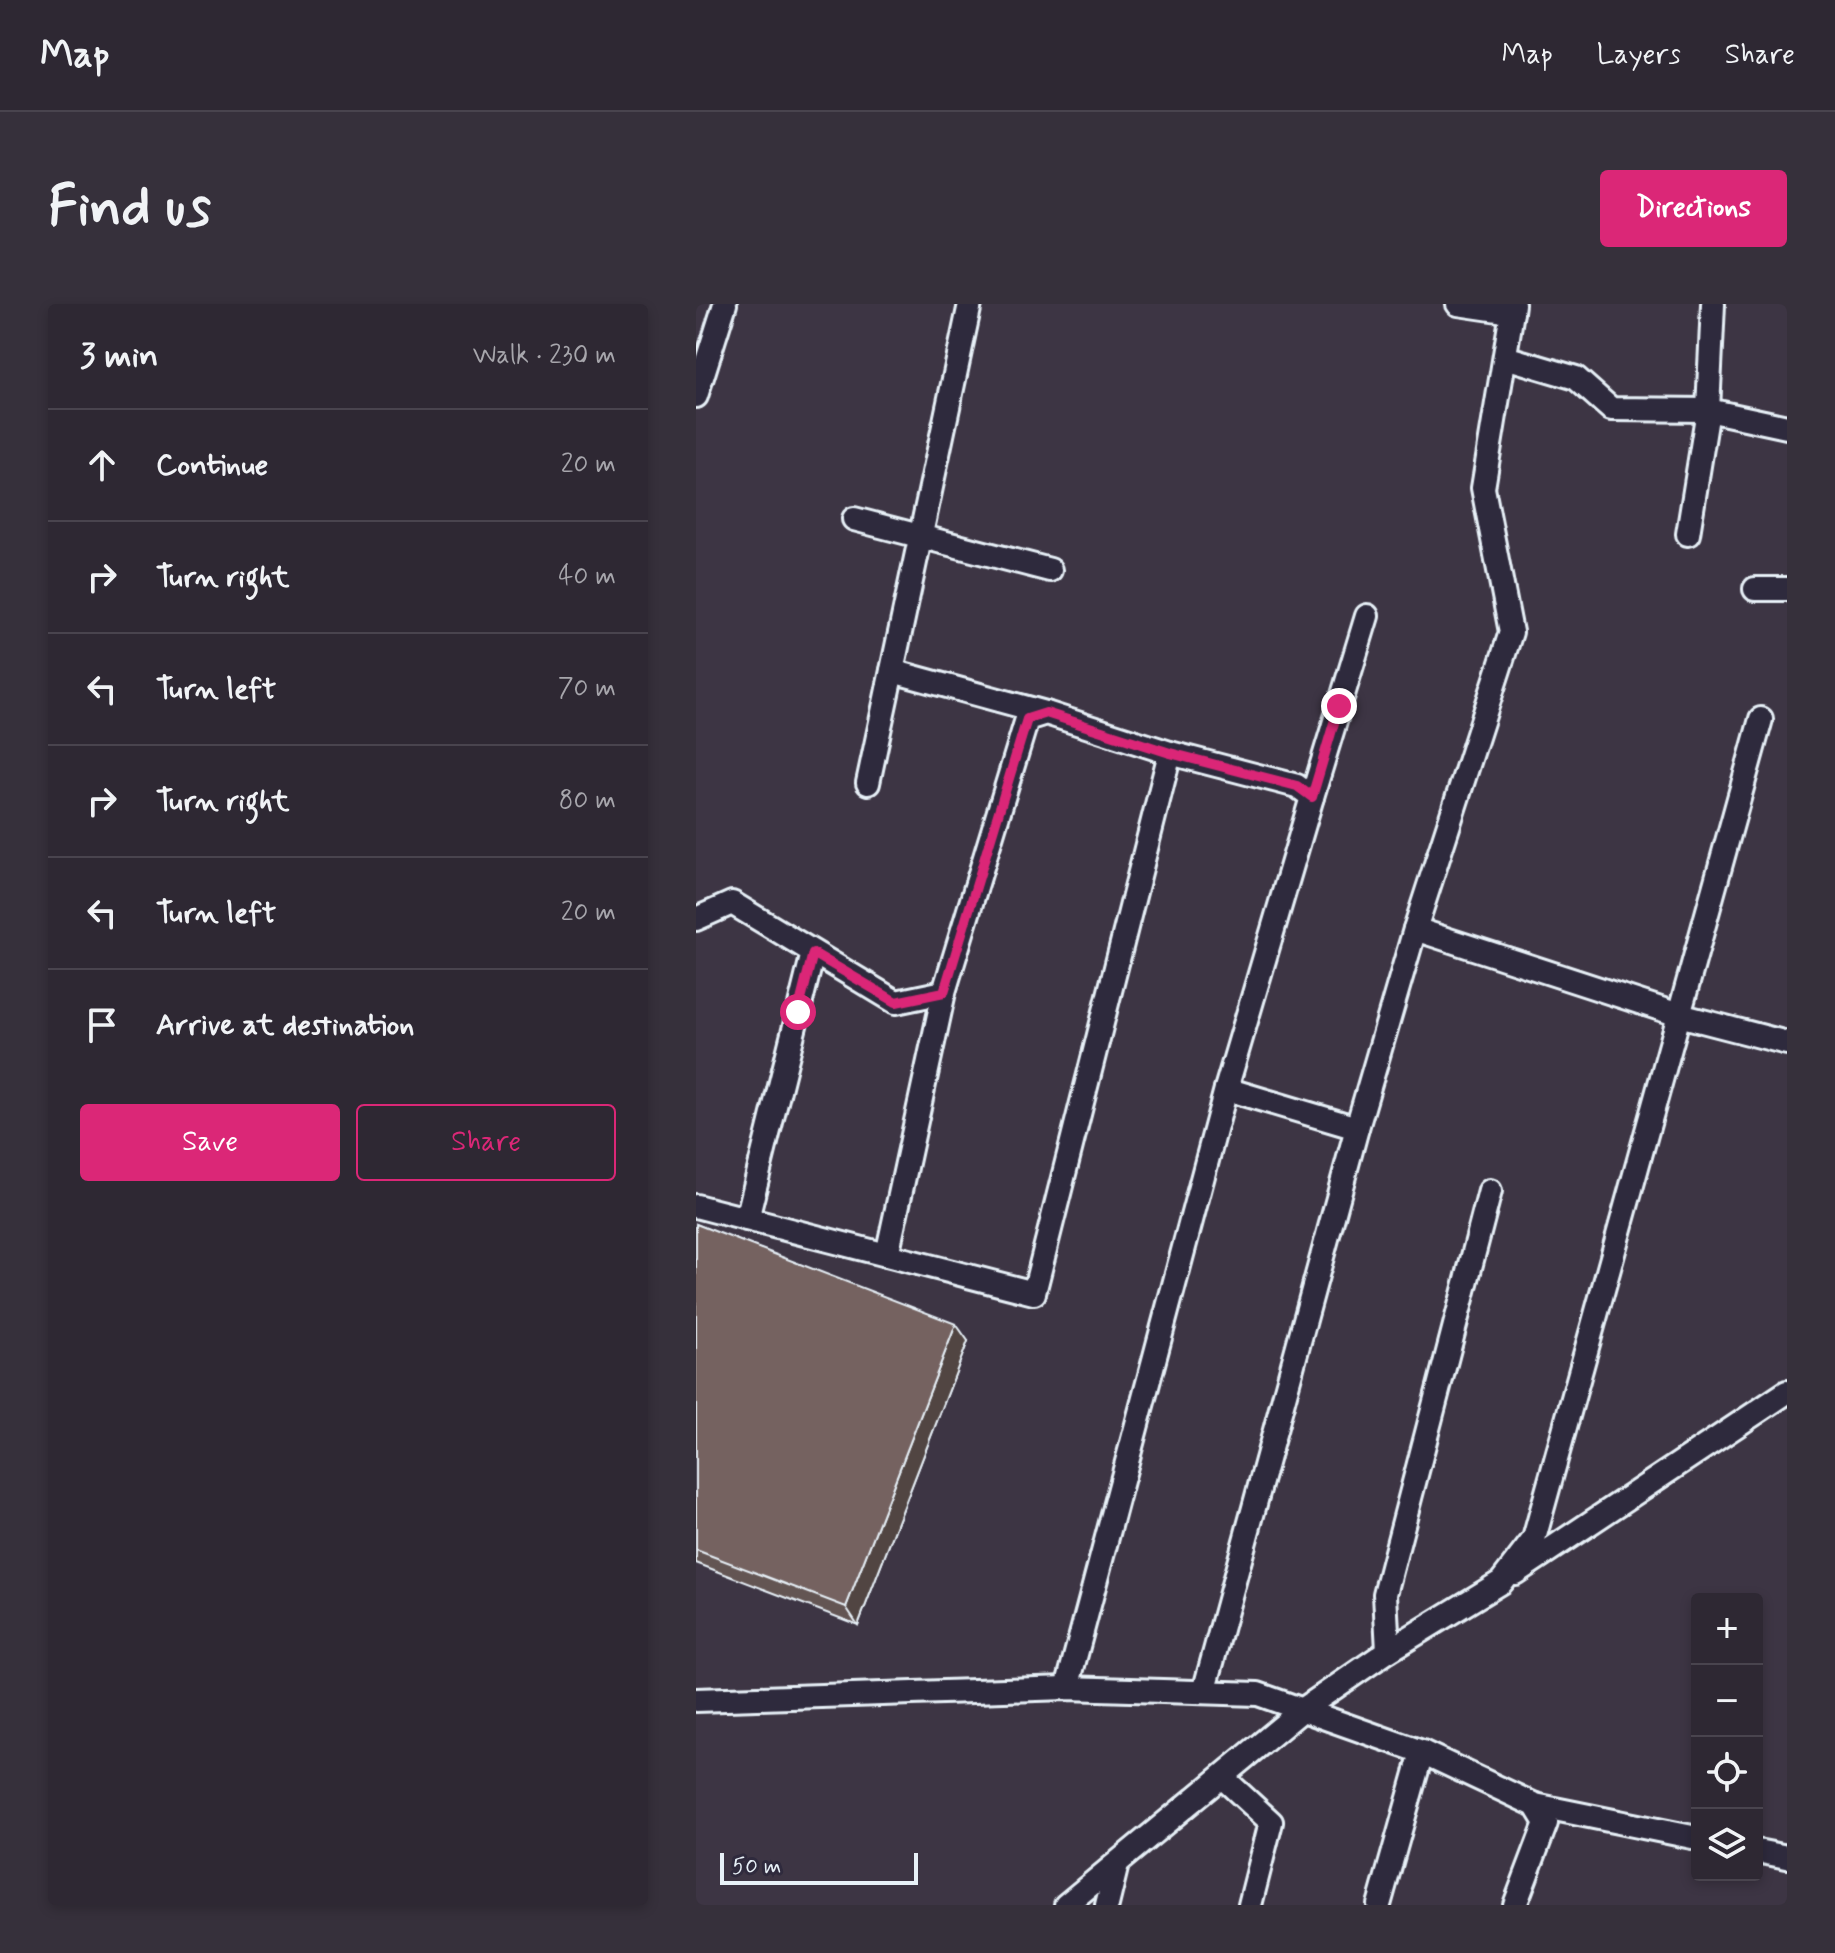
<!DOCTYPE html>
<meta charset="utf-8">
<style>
body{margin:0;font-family:Mynerve,sans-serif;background:#36303b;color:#f1f3f6}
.controls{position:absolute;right:24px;bottom:24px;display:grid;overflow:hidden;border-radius:8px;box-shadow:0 4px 12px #0003}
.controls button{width:72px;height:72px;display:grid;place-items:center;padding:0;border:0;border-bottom:2px solid #49444e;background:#2e2833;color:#f1f3f6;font:40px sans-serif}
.scale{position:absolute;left:24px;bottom:20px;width:198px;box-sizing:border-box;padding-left:8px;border:4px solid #e8f1f8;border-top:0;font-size:22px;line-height:28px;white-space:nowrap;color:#e8f1f8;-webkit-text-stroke:6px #2f2a3d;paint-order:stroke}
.stop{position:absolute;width:24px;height:24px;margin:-18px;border:6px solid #db2777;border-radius:50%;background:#fff}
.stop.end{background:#db2777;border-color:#fff;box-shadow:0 2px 8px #0008}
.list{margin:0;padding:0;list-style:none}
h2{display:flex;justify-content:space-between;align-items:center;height:104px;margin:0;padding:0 32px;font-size:34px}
h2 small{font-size:26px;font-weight:400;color:#a7a6ac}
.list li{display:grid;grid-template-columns:52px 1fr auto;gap:24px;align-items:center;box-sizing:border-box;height:112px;padding:0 32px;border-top:2px solid #49444e}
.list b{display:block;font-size:30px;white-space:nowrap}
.list em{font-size:26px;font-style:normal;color:#a7a6ac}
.actions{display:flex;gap:16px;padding:24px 32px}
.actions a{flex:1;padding:18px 0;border:2px solid #db2777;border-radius:8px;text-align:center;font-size:28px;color:#db2777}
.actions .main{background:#db2777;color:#fff}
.icon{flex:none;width:44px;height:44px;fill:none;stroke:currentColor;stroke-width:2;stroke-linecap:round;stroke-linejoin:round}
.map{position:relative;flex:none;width:1091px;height:1601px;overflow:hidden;border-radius:8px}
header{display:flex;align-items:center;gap:48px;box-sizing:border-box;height:112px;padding:0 40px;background:#2e2833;border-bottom:2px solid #49444e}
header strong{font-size:38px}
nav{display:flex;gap:44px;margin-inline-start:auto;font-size:28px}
.intro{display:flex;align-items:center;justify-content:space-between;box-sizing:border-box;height:192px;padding:0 48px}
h1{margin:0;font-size:56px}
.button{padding:20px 36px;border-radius:8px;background:#db2777;color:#fff;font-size:28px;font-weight:700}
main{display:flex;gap:48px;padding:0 48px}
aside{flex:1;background:#2e2833;border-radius:8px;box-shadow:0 4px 12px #0003}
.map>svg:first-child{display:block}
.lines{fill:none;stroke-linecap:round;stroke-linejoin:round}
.minor-casing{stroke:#e8f1f8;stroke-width:28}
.minor{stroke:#2f2a3d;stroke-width:22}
.wall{fill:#645453;stroke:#e8f1f8;stroke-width:2}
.shaded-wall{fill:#514543;stroke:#e8f1f8;stroke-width:2}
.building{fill:#746260;stroke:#e8f1f8;stroke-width:2}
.route{stroke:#db2777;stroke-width:10}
</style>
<header>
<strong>Map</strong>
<nav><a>Map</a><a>Layers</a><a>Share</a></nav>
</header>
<div class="intro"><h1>Find us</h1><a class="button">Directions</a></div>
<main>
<aside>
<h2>3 min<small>Walk · 230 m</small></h2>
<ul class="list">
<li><svg class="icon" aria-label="ahead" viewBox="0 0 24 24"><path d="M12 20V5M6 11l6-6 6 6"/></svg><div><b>Continue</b></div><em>20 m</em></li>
<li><svg class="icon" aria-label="right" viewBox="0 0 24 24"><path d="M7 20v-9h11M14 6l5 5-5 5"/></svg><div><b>Turn right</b></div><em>40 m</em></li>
<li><svg class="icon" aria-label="left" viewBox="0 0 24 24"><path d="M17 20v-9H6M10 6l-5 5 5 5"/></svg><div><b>Turn left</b></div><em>70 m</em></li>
<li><svg class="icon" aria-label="right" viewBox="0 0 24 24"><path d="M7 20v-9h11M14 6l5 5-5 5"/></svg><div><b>Turn right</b></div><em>80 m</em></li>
<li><svg class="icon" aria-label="left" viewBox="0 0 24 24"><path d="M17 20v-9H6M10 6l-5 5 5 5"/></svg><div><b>Turn left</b></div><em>20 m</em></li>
<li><svg class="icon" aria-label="arrive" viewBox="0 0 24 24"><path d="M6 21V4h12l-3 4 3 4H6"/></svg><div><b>Arrive at destination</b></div></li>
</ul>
<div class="actions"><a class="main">Save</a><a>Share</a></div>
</aside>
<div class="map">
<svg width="1091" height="1601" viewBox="0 0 1091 1601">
<rect width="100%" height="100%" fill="#3d3544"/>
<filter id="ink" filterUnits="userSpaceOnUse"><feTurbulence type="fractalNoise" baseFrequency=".0125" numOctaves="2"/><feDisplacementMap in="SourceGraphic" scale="16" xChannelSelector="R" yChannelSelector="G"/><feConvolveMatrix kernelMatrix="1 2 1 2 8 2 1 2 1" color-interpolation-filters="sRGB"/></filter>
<g filter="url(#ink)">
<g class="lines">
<defs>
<g id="minor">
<path d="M762 0 816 8 817 0"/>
<path d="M809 53 880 74 915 105 1012 106 1091 123"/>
<path d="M0 92 29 0"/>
<path d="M158 215 354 266"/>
<path d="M992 230 1012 106 1017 0"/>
<path d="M1059 285H1091"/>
<path d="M196 367 350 409"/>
<path d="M172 479 274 0"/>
<path d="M616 493 671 312"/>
<path d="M0 615 36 599 200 698 248 688 331 415 350 409 474 449 601 482 616 493 530 785"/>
<path d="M719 625 983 711 1091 739"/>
<path d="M0 902 338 989 474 449"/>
<path d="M51 915 117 649"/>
<path d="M191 951 248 688"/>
<path d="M819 1269 1091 1088"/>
<path d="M692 1347 689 1290 794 887"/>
<path d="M371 1384 530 785 661 824"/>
<path d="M508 1388 661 824 719 625 815 328 787 184 816 8"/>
<path d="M0 1396 371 1384 562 1390 726 1448 839 1501 850 1519 819 1601"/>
<path d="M526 1473 575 1518 554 1601"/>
<path d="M839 1501 1001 1534"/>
<path d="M1061 1547 1091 1553"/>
<path d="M370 1601 606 1406 692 1347 805 1278 838 1235 1065 415"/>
<path d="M411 1601 421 1560"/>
<path d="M683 1601 726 1448"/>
</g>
</defs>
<use href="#minor" class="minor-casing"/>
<use href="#minor" class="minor"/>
</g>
<path class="wall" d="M0 920 272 1037 162 1321 0 1259Z"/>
<path class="shaded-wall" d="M260 1020 272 1037 162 1321 150 1303Z"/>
<path class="building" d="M0 920 260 1020 150 1303 0 1246Z"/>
</g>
<g class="lines" filter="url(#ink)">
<path class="route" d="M102 708 117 649 200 698 248 688 331 415 350 409 474 449 601 482 616 493 643 402"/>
</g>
</svg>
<div class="controls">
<button>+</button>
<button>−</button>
<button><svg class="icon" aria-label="locate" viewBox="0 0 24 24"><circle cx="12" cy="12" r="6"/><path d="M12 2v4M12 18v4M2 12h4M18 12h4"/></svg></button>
<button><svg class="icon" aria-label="layers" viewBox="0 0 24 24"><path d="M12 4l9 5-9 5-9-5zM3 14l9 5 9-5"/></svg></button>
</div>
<div class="scale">50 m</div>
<div class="stop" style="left:102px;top:708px"></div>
<div class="stop end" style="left:643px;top:402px"></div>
</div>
</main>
